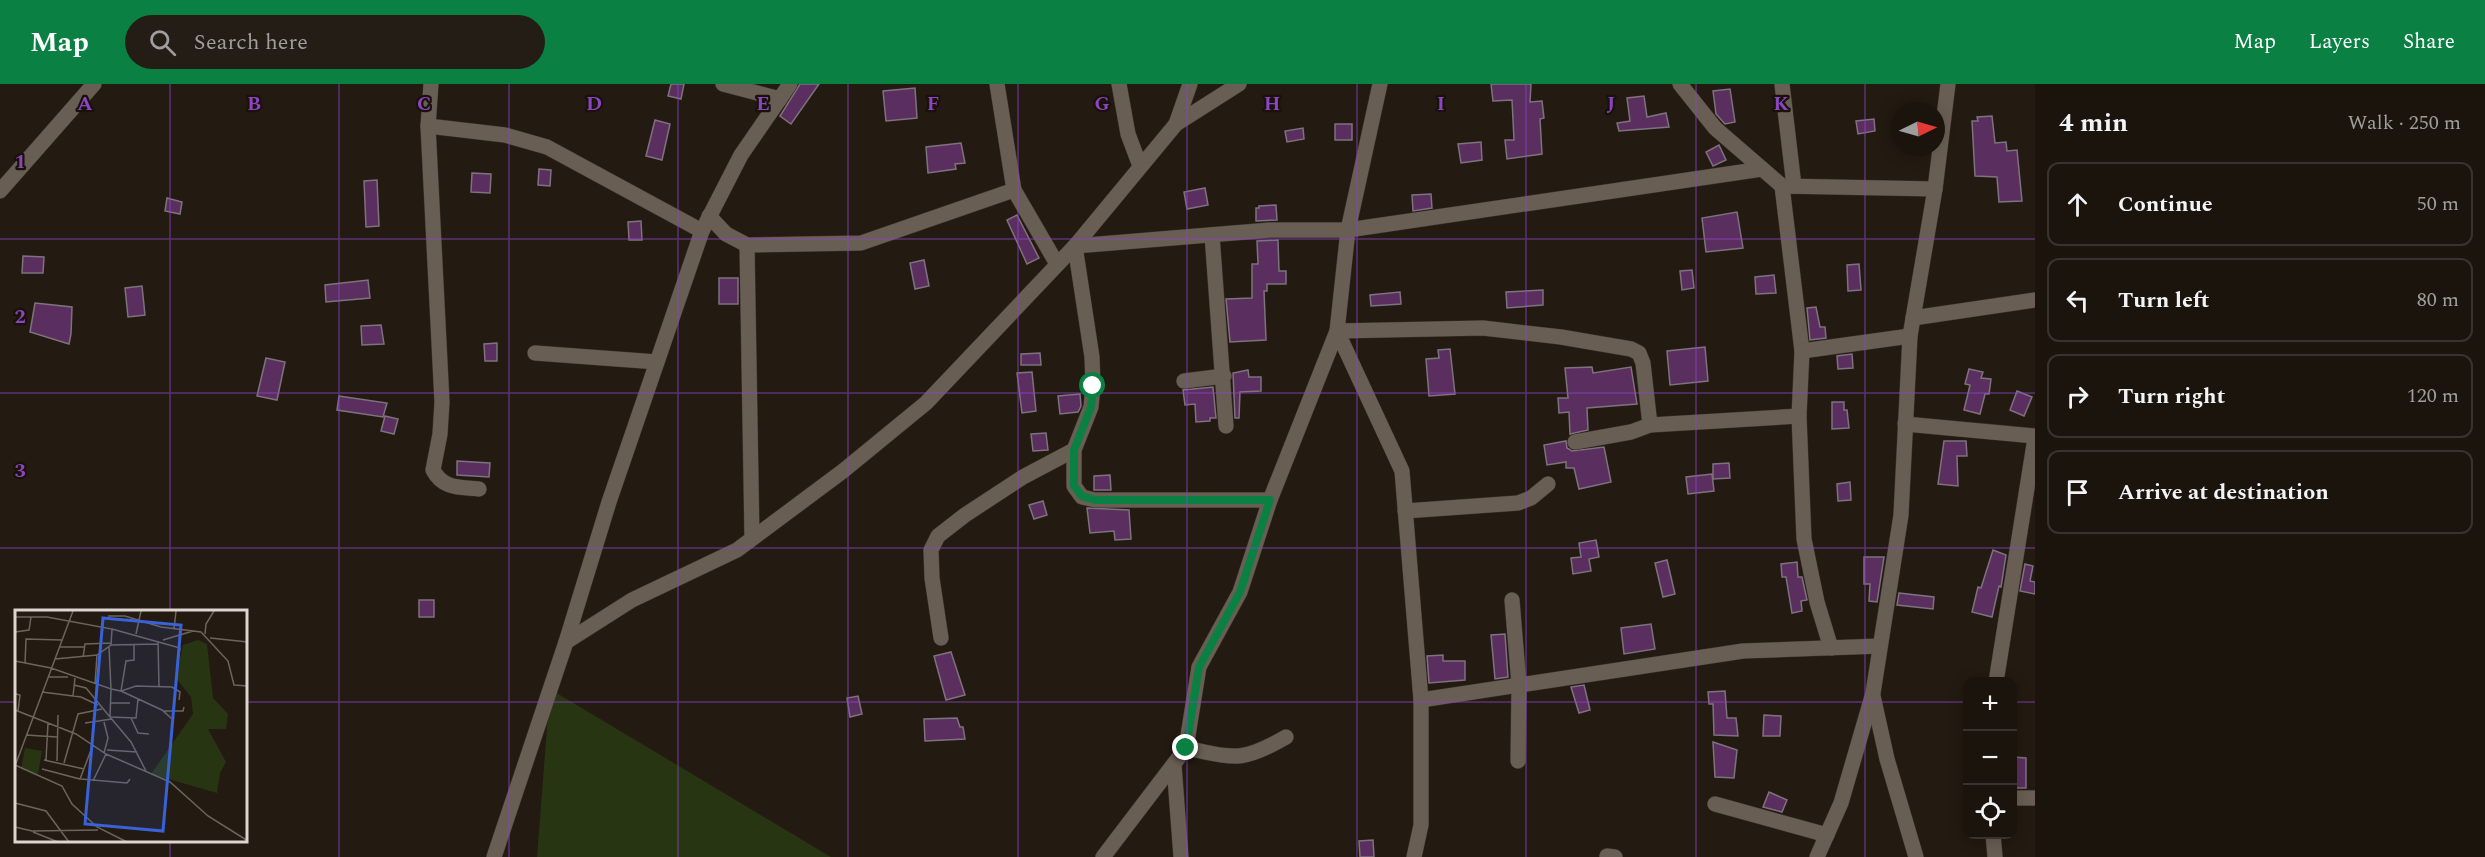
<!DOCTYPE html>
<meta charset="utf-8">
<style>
body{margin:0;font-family:Spectral,serif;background:#231d16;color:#f1f3f6}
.controls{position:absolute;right:18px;bottom:18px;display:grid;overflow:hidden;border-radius:12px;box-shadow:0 3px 15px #0003}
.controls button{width:54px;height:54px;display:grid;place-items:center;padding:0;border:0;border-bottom:2px solid #38332e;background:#1a140d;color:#f1f3f6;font:30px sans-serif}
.compass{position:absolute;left:1891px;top:18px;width:54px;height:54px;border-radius:50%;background:#1a140d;box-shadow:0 3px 15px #0003;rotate:85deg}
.stop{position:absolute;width:18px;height:18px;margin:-14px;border:4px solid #0b8043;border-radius:50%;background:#fff}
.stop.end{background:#0b8043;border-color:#fff;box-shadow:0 2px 6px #0008}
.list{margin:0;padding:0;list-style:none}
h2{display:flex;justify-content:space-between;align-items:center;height:78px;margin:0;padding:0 24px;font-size:26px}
h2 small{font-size:20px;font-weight:400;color:#9f9e9d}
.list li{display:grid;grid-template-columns:39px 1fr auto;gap:18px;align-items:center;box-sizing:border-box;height:84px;margin:0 12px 12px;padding:0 12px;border:2px solid #38332e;border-radius:12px}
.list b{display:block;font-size:22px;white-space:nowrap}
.list em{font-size:20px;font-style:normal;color:#9f9e9d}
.icon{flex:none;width:33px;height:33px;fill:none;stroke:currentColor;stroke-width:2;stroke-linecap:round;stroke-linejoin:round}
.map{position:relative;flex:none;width:2035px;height:773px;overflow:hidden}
header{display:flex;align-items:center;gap:36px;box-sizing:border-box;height:84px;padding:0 30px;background:#0b8043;color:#fff}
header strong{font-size:28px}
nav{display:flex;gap:33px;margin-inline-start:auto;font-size:21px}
.search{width:420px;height:54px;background:#231d16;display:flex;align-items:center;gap:15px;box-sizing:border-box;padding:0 21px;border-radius:33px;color:#9f9e9d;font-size:22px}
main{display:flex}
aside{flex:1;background:#1a140d}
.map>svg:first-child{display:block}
.green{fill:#283513}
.building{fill:#5a2f5f;stroke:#7d727e;stroke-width:1.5}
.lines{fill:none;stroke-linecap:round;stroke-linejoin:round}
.street-casing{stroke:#3a332f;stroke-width:16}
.street{stroke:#695e53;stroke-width:15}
.route{stroke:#0b8043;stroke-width:8}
.grid{fill:none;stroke:#8a46c2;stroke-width:1.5;stroke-opacity:0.55}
.inset-road{fill:none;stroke:#6d655d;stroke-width:1.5}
.view{fill:#3a62d7;fill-opacity:0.15;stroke:#3a62d7;stroke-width:3}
.inset-edge{fill:none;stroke:#ddd6d0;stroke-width:3}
.grid-label{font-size:20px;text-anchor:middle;font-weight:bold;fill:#8a46c2;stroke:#1a1108;stroke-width:4.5;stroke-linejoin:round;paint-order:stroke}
</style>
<header>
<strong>Map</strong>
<div class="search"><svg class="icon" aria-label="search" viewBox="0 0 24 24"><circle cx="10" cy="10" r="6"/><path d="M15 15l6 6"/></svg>Search here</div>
<nav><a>Map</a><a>Layers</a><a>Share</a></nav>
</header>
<main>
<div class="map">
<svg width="2035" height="773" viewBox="0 0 2035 773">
<rect width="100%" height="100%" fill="#231a11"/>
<path class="green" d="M550 605 831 773H537Z"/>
<g class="building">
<path d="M671 0H684L681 15 668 12Z"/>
<path d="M800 0H819L791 40 780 32Z"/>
<path d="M1491 0H1531L1530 18 1542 17 1544 34 1540 35 1542 70 1507 75 1505 56H1514L1512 16 1493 17Z"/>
<path d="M915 4 917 34 886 37 883 7Z"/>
<path d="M1730 5 1735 38 1725 40 1716 30 1713 7Z"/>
<path d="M1644 12 1647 33 1666 29 1669 43 1619 47 1617 39 1630 37 1627 14Z"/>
<path d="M1992 32 1995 59 2006 58 2007 67 2017 66 2022 117 1999 118 1997 93 1975 92 1972 37H1978L1977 33Z"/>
<path d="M1874 35 1875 47 1858 50 1856 37Z"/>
<path d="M655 36 670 40 662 76 646 72Z"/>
<rect x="1335" y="40" width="17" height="16"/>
<path d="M1303 44 1304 55 1287 58 1285 47Z"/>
<path d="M1481 58 1482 76 1461 79 1458 60Z"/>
<path d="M961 59 965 79 955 80 956 85 928 89 926 63Z"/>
<path d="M1719 61 1726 76 1713 82 1706 68Z"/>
<path d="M539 85 551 86 550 102 538 101Z"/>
<path d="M472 89 491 90 490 109 471 108Z"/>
<path d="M377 96 379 142 366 143 364 97Z"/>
<path d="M1205 104 1208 121 1187 125 1184 108Z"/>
<path d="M1431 110 1432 124 1413 127 1412 111Z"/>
<path d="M167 114 182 118 180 130 165 127Z"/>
<path d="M1276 121 1277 136 1256 137V124H1259V122Z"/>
<path d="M1737 128 1743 164 1706 168 1702 134Z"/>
<path d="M1017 131 1039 174 1027 180 1007 136Z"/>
<path d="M641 137 642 156H629L628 138Z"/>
<path d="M1278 156 1279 187H1286V200H1267V207H1264L1266 256 1230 258 1226 215 1252 214V180H1258L1257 157Z"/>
<path d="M23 172 44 173 43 189H22Z"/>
<path d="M924 176 929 202 915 205 910 179Z"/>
<path d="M1859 180 1861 206 1848 207 1847 181Z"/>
<path d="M1692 186 1694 204 1682 206 1680 187Z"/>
<path d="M1774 191 1776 209 1756 210 1755 193Z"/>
<rect x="719" y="194" width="19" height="26"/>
<path d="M368 196 370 214 326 218 325 201Z"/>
<path d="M142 202 145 231 128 233 125 204Z"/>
<path d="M1543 206V221L1507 224 1506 208Z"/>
<path d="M1400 208 1401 220 1371 222 1370 211Z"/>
<path d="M35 219 72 223 71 250 69 260 30 248Z"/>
<path d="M1816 223 1820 243H1825L1826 254 1810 256 1807 224Z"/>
<path d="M381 241 384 260 362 261 361 242Z"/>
<path d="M497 259V277H485L484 260Z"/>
<path d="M1705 263 1708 297 1670 301 1667 267Z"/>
<path d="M1450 265 1455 310 1429 312 1426 275 1439 274 1438 266Z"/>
<path d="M1040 269 1041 281H1021V270Z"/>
<path d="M1852 270 1853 284 1838 285 1837 272Z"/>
<path d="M266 274 285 278 277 316 257 312Z"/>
<path d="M1592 283 1593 289 1631 283 1637 320 1587 324 1588 346 1570 350 1569 328 1559 329 1558 314H1568L1565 284Z"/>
<path d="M1969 285 1983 288 1981 294 1991 295 1989 310H1985L1980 330 1964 326 1970 301 1965 300Z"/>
<path d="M1248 286 1249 293H1261V307L1240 308 1239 334H1235L1233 289Z"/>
<path d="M1032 288 1036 327 1022 329 1017 289Z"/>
<path d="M1213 303 1216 334H1210V337L1196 338 1195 320 1185 321 1183 306Z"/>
<path d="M2017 307 2032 313 2024 332 2010 326Z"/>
<path d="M1080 310 1081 322 1078 328 1060 330 1058 312Z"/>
<path d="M339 312 387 319 383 333 337 326Z"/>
<path d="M1832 318H1844V326H1847L1849 344 1832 345Z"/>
<path d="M385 332 398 335 394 350 381 347Z"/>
<path d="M1046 349 1048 366 1033 367 1031 350Z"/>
<path d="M1566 357 1567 364 1572 367 1604 363 1611 398 1579 405 1574 384H1566V378L1547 381 1544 361Z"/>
<path d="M1944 357H1966L1967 372H1957L1958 402 1938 400Z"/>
<path d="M457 377 490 379 489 393 457 391Z"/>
<path d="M1729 379 1730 394 1713 395V380Z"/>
<path d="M1712 390 1714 407 1688 410 1686 393Z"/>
<path d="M1110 391 1111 406H1094V392Z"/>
<path d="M1850 398 1851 416 1838 417 1837 400Z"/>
<path d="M1043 417 1047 431 1034 435 1029 421Z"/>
<path d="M1087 424 1129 426 1131 455 1115 456 1114 447 1090 449Z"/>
<path d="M1596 456 1599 473 1589 475 1591 487 1573 490 1571 474 1581 473 1579 459Z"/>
<path d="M1993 466 2006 471 2001 503 1999 502 1992 533 1972 528 1978 503 1981 504Z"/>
<path d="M1864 473H1884L1877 518 1869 517 1870 500H1864Z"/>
<path d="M1667 476 1675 510 1663 513 1655 479Z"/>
<path d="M1797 478 1798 493H1802L1807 516 1801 517 1802 527 1792 529 1786 493H1782L1781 480Z"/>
<path d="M2025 480 2033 482 2030 497 2035 498V510L2020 507Z"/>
<path d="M1899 509 1934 513 1933 525 1897 521Z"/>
<rect x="419" y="516" width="15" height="17"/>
<path d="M1651 540 1655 565 1624 570 1621 544Z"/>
<path d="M1505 550 1508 593 1495 595 1491 551Z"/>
<path d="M951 568 965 611 946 616 934 572Z"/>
<path d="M1443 571V577H1465V596L1429 599 1427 572Z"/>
<path d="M1584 601 1590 626 1579 629 1571 603Z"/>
<path d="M1725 607 1727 634H1736L1738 652 1714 651 1713 620H1709L1708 608Z"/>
<path d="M858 612 862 630 850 633 847 614Z"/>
<path d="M1764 631 1781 632 1780 652H1763Z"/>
<path d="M957 634 960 643H963L965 655 925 657 924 635Z"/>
<path d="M1713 658 1737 666 1734 694 1715 693Z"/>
<path d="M2013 673 2026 674V704H2013Z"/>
<path d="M1769 708 1787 716 1782 728 1763 723Z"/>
<path d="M1373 756 1374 773H1360L1359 757Z"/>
</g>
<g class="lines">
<defs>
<g id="street">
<path d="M431 0 428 42 442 318 440 350 433 386C443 405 459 403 479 405"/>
<path d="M723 0 780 15"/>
<path d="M997 0 1014 106 1057 180"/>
<path d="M1119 0 1128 50 1140 82"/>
<path d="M1239 0 1176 40 1075 162 1092 273 1093 302 1091 323 1074 366V402L1082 413 1095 416H1270"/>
<path d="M1380 0 1348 146 1762 85"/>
<path d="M1680 0 1715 44 1782 102 1935 105 1948 0"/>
<path d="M1782 0 1794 102"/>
<path d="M1176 40 1190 0"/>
<path d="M428 42 505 51 547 63 702 147"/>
<path d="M1782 102 1802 267 1799 332 1804 455 1817 518 1831 564"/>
<path d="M0 107 94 0"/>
<path d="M709 132 726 150 747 161 861 159 1014 106"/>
<path d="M1212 151 1226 342"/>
<path d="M747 161 752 454"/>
<path d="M1913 234 2035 216"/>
<path d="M1802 267 1910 252"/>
<path d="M535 269 657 278"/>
<path d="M1184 297 1224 292"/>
<path d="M1905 340 2035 352"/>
<path d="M1575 358 1631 348 1650 341"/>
<path d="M1405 427 1518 419 1531 414 1548 400"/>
<path d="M1512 516 1519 601 1518 677"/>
<path d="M941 554 932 494 931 466 938 452 965 431 1023 393 1074 366"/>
<path d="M566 558 632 516 737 466 843 387 926 319 1075 162 1270 146H1348L1337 247 1483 244 1561 253 1631 265 1639 269 1643 279 1650 341 1799 332"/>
<path d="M1996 598 2035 354"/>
<path d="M1873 612 1887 675 1916 773"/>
<path d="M1421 616 1743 567 1880 562"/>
<path d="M1186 664C1234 674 1241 679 1286 653"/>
<path d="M1174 681 1181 773"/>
<path d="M2012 714H2035"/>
<path d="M1715 720 1827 751"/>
<path d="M1993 750 1995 773"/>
<path d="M1607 772 1615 773"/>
<path d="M494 773 566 558 609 418 702 147 741 71 790 0"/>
<path d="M1103 773 1186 664 1199 583 1240 508 1270 416 1337 247 1402 387 1421 616V741L1414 773"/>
<path d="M1817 773 1841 719 1873 609 1901 431 1910 252 1935 105"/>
</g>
</defs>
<use href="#street" class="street-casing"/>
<use href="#street" class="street"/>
</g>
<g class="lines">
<path class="route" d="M1093 302 1091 323 1074 366V402L1082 412 1095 416H1270L1240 508 1199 583 1186 664"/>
</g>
<path class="grid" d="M170 0V527M339 0V773M509 0V773M678 0V773M848 0V773M1018 0V773M1187 0V773M1357 0V773M1526 0V773M1696 0V773M1865 0V773M0 155H2035M0 309H2035M0 464H2035M0 618H16M246 618H1968M2012 618H2035M170 756V773"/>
<g transform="translate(15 526)">
<rect width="232" height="232" fill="#231a11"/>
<path d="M183 30 192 34 198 88 213 104 211 119H193L211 152 205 163 202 183 136 164 178 104 176 87 161 68 168 35ZM10 138 27 141 23 164 6 159Z" fill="#283513"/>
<path class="inset-road" d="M93 6H110L146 17 186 22 213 51 219 75 233 76M0 7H32L97 19 96 35 82 45 40 49M97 19 165 38 162 58M159 19 161 1M0 22 14 20 16 7M121 24 126 1M190 24 191 14 199 1M195 28 233 32M148 30 178 21M143 31 144 76M96 35 143 34M119 35V50L111 51 106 81 96 79 95 107 116 132 131 161M44 37H70M68 48 70 34 96 33M0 51 36 58 96 79 94 37M10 54 11 29 47 30M33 67H53M80 74 82 45M59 75 71 78 95 107 121 108 123 89M27 82 66 87 83 95M1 84 5 85 3 101M58 86 60 68M95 93H115M0 100 61 124 91 144 155 172 193 206 233 231M149 101H168L169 97M116 108 123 123 134 124M157 109 147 100 106 81 121 76 157 77 165 82 164 90M70 113 97 109M11 125 42 127M92 140 122 142M89 143 93 128 89 112M29 150 69 159M31 150 33 113M42 151 43 105M49 153 63 104 87 99M0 155 47 176 57 194 82 217 112 232M0 156 58 1M27 159 65 169 78 135M66 169 112 173 115 169M78 171 91 144M0 193 31 201 54 232M0 217 17 221 83 220M18 222 43 232"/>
<path class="view" d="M88 8 166 15 148 221 70 214Z"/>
<rect width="232" height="232" class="inset-edge"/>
</g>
<g class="grid-label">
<text x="85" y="26">A</text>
<text x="254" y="26">B</text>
<text x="424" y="26">C</text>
<text x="594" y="26">D</text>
<text x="763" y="26">E</text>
<text x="933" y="26">F</text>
<text x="1102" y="26">G</text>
<text x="1272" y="26">H</text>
<text x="1441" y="26">I</text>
<text x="1611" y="26">J</text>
<text x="1781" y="26">K</text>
<text x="20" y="84">1</text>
<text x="20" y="239">2</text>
<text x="20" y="393">3</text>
</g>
</svg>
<div class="controls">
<button>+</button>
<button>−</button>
<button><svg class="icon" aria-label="locate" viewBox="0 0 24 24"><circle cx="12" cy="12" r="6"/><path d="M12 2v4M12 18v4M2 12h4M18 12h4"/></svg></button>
</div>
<svg class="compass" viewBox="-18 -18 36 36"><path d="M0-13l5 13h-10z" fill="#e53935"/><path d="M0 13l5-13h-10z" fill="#9f9e9d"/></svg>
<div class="stop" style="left:1093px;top:302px"></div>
<div class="stop end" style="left:1186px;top:664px"></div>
</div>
<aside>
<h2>4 min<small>Walk · 250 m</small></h2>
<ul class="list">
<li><svg class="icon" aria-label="ahead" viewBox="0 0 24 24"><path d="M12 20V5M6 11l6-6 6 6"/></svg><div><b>Continue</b></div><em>50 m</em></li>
<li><svg class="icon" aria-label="left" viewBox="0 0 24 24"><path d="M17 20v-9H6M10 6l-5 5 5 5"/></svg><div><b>Turn left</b></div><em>80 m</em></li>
<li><svg class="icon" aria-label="right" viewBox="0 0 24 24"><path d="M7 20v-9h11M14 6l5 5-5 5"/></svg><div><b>Turn right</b></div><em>120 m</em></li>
<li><svg class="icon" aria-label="arrive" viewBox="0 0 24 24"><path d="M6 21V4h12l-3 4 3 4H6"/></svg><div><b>Arrive at destination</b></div></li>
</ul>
</aside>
</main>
